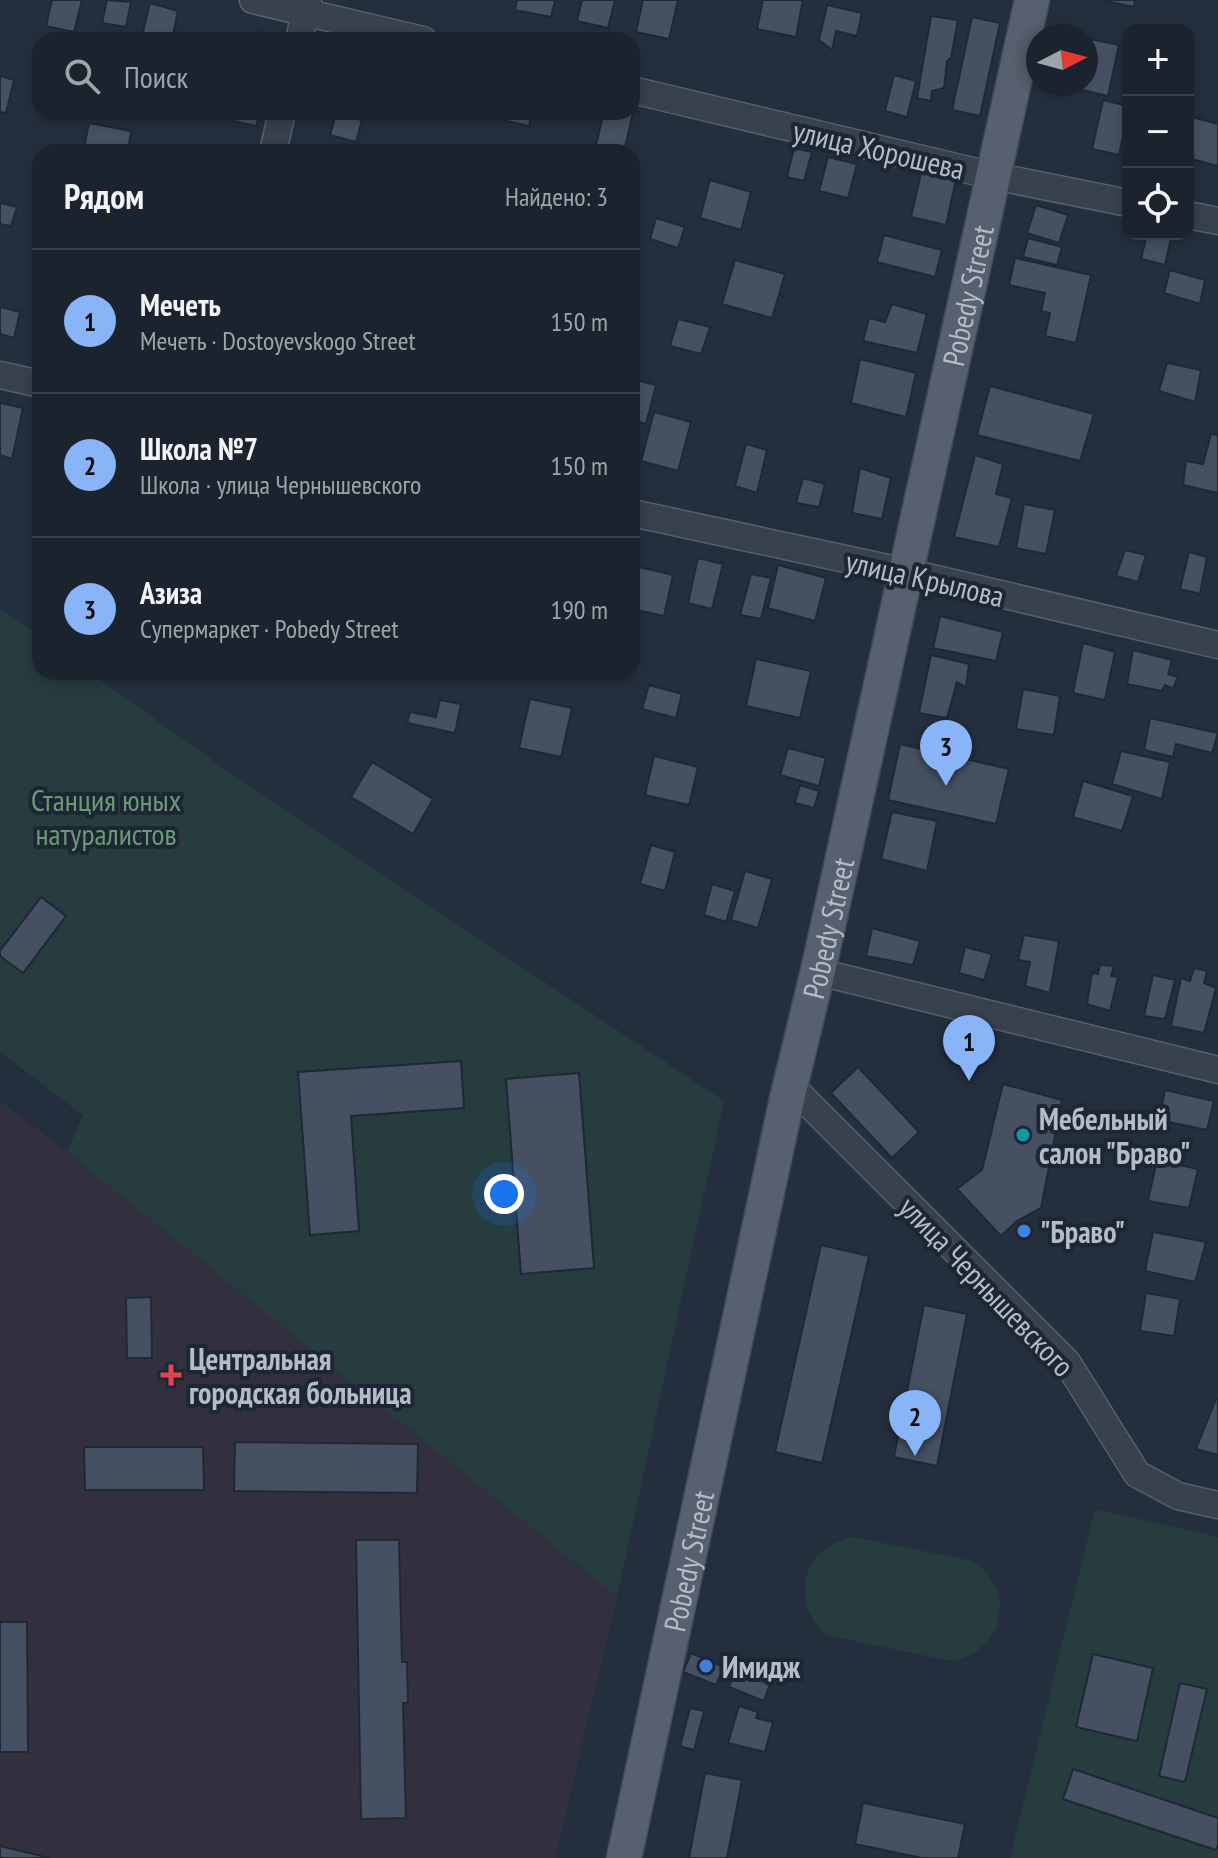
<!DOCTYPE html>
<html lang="ru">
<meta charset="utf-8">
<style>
body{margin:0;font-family:"PT Sans Narrow",sans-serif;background:#242b36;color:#f1f3f6}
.controls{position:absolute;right:24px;top:24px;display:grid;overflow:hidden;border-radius:16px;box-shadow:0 4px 12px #0003}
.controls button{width:72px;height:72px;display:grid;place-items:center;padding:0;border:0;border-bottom:2px solid #39404a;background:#1b232e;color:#f1f3f6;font:40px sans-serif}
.compass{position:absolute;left:1026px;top:24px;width:72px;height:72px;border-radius:50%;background:#1b232e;box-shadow:0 4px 12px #0003;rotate:84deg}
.you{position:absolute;left:504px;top:1194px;width:28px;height:28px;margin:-20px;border:6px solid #fff;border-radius:50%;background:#1a73e8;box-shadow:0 0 0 12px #1a73e833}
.badge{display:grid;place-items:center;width:52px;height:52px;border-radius:50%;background:#8ab4f8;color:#111;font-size:26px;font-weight:700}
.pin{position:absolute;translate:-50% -66px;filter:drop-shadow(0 2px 4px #0008)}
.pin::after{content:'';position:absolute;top:42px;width:28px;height:24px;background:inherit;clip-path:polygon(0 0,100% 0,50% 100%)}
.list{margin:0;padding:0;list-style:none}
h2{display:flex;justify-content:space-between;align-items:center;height:104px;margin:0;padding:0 32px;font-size:34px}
h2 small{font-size:26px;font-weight:400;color:#a0a4aa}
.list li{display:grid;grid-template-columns:52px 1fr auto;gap:24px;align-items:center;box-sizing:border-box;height:144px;padding:0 32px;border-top:2px solid #39404a}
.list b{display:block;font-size:30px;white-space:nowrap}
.list p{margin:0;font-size:26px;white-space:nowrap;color:#a0a4aa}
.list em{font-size:26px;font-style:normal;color:#a0a4aa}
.icon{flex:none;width:44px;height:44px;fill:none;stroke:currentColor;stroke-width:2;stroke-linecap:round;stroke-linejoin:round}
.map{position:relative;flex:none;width:1218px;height:1858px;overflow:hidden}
.search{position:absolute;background:#1b232e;box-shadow:0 4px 12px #0003;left:32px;top:32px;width:608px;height:88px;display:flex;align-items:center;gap:20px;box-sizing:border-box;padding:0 28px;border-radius:24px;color:#a0a4aa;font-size:30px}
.panel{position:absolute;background:#1b232e;box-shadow:0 4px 12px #0003;left:32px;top:144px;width:608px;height:536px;border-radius:24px}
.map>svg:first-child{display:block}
.medical{fill:#32303f}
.green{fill:#263c3f}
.building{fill:#455162;stroke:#1f2835;stroke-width:2}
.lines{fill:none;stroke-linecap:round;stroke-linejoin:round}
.minor-casing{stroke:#565f6c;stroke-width:29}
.major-casing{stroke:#414a57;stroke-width:37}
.minor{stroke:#38414e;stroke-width:26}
.major{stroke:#56606e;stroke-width:34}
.culture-dot{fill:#0f9aa8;stroke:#1d2633;stroke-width:3}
.shop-dot{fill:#3f7fe0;stroke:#1d2633;stroke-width:3}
.health-dot{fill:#e0444e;stroke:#1d2633;stroke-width:3}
.labels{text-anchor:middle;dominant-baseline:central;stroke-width:8;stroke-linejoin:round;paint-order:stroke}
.street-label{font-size:30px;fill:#b4bcc9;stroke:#1d2633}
.park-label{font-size:30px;fill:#6b9a76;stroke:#1d2633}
.poi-label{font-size:30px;font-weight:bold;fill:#b4bcc9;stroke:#1d2633;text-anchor:start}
</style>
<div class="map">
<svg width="1218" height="1858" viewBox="0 0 1218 1858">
<rect width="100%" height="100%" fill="#242f3e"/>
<path class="medical" d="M0 1101 67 1152 617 1597 555 1858H0Z"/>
<g class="green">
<path d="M0 608 40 637V672H89L240 780 724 1101 617 1597 67 1152 83 1115 0 1052Z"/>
<path d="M1095 1509 1218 1537V1858H1010Z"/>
<path d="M853 1537 972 1561C1018 1588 1004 1653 951 1661L826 1635C789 1601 802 1547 853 1537Z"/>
</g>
<g class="building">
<path d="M52 0H82L74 32 46 26Z"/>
<path d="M107 0 131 2 126 27 102 23Z"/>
<path d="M517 0H555L551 17 515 10Z"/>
<path d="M582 0H615L608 28 577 21Z"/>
<path d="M643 0H678L669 39 636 32Z"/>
<path d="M763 0H803L796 37 757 29Z"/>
<path d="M1101 0H1135L1134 7Z"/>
<path d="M150 3 178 11 172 40H141Z"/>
<path d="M827 5 862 13 857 36 836 31 832 50 819 40Z"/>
<path d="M931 16 958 20 951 58 947 61 944 88 932 91 931 101 917 98Z"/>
<path d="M972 17 1000 23 980 116 952 110Z"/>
<path d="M257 32 281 37V40H255Z"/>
<path d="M1086 38 1119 45 1108 96 1069 87 1070 84H1086Z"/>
<path d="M894 75 916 81 907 117 885 111Z"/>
<path d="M0 76 14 80 6 113 0 112Z"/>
<path d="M1103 100 1128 106V114L1119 155 1092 149Z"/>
<path d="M216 112H260L256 126 215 117Z"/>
<path d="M503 112H532L529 126 502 120Z"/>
<path d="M604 112 633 113 624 152 596 145Z"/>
<path d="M336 114 362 120 356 142 330 135Z"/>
<path d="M1188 116 1218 124V166L1188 158Z"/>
<path d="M89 123 131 131 128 152H83Z"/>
<path d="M794 148 812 152 804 181 787 177Z"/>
<path d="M828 157 857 164 848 198 819 191Z"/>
<path d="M921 173 956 180 946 225 911 217Z"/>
<path d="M710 180 751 192 741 230 700 218Z"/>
<path d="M0 203 17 207 11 226 0 224Z"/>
<path d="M1036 205 1068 215 1059 243 1027 233Z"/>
<path d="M656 218 685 227 678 248 650 239Z"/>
<path d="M1147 234H1172L1165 265 1141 259Z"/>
<path d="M884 235 942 250 935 277 877 262Z"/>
<path d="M1028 238 1062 247 1057 265 1023 257Z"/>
<path d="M1015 258 1091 275 1076 343 1045 336 1050 313 1041 311 1045 293 1009 285Z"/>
<path d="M735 260 785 274 772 318 722 304Z"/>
<path d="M1170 270 1205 280 1200 304 1164 293Z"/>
<path d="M892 304 927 314 917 353 863 341 869 318 885 322Z"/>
<path d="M0 307 20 312 14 338 0 334Z"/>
<path d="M678 319 710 327 701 354 670 346Z"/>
<path d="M860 359 916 373 906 417 851 403Z"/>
<path d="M1167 363 1201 370 1195 402 1159 391Z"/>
<path d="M632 379 656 385 646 424 632 420Z"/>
<path d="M990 386 1094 414 1080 461 977 435Z"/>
<path d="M0 403 23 408 12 459 0 455Z"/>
<path d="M654 412 691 422 678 471 641 461Z"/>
<path d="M1211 434 1218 435V493L1183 485 1186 461 1203 464Z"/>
<path d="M746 444 767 450 757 493 735 486Z"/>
<path d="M975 455 1003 464 996 494 1012 498 999 547 954 537Z"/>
<path d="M860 468 891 478 882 519 852 513Z"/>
<path d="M803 478 825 484 819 507 796 503Z"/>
<path d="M1024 504 1055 510 1046 554 1016 548Z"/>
<path d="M1125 550 1146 555 1138 582 1116 576Z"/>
<path d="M1189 552 1207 557 1200 594 1180 589Z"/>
<path d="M698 558 723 564 712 609 688 603Z"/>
<path d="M778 565 826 578 815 621 768 608Z"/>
<path d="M639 567 673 575 664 616 632 609V597Z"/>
<path d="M751 574 771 578 761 619 740 615Z"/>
<path d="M940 616 1003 632 996 661 933 648Z"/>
<path d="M1083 643 1115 652 1105 700 1073 693Z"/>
<path d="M1133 650 1172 660 1168 674 1178 677 1173 689 1165 685 1162 691 1127 684Z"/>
<path d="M931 655 969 664 966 687 957 682 947 718 919 713Z"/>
<path d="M756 659 811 671 800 718 746 706Z"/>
<path d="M362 672H391L388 680Z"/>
<path d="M649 685 682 694 676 718 642 709Z"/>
<path d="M1023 689 1060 696 1054 735 1016 729Z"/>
<path d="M530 699 572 708 561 757 519 748Z"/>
<path d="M440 700 461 704 455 733 407 723 410 712 436 717Z"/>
<path d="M1150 718 1218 733 1212 753 1176 744 1173 757 1144 750Z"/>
<path d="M900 744 1009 769 996 824 888 800Z"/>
<path d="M788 748 826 758 819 786 780 775Z"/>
<path d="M1121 751 1170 762 1162 799 1112 784Z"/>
<path d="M654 756 698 767 689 805 645 795Z"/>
<path d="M372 762 433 799 413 834 351 797Z"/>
<path d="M1083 781 1133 796 1122 831 1073 817Z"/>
<path d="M800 785 819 791 814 808 795 803Z"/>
<path d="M892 812 937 821 927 871 881 859Z"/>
<path d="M651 845 675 852 665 891 640 884Z"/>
<path d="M745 871 772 879 758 928 731 920Z"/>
<path d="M712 884 735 891 726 922 704 915Z"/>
<path d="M41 897 66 916 23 973 0 956V951Z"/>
<path d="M872 928 920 941 913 965 866 956Z"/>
<path d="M1024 935 1059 941 1050 993 1025 986 1030 962 1018 960Z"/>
<path d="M965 947 992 954 984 980 959 973Z"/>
<path d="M1100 965 1114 966 1111 976 1118 977 1110 1011 1087 1004 1092 973 1098 974Z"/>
<path d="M1194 968 1207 971 1204 983 1216 988 1204 1033 1171 1026 1181 978 1190 981Z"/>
<path d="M1153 975 1175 980 1165 1019 1144 1016Z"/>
<path d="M461 1061 464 1108 351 1116 359 1231 310 1235 298 1072Z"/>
<path d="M858 1067 919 1132 892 1158 831 1093Z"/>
<path d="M579 1073 594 1268 521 1274 506 1079Z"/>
<path d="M1003 1084 1062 1100 1041 1208 1017 1221 1001 1236 957 1189 982 1170Z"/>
<path d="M1165 1090 1214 1101 1207 1130 1159 1120Z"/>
<path d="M1157 1160 1198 1169 1189 1208 1148 1201Z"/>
<path d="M1153 1232 1206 1242 1195 1282 1145 1271Z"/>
<path d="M821 1245 869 1256 822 1463 775 1452Z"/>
<path d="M1146 1293 1180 1299 1174 1336 1140 1331Z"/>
<path d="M151 1297 152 1358H127L126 1298Z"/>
<path d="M924 1305 967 1314 937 1466 894 1457Z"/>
<path d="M1216 1399 1218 1400V1455L1196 1449Z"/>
<path d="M235 1442 418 1444 417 1493 234 1491Z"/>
<path d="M84 1447H203L204 1490H85Z"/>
<path d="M356 1540H399L402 1662H407L408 1703H403L406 1818 361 1819Z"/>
<path d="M0 1622H27L28 1752H0Z"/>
<path d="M691 1653 724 1667 716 1685 683 1672Z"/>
<path d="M1093 1654 1153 1668 1137 1741 1076 1727Z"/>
<path d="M735 1671 770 1684 764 1701 729 1687Z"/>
<path d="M1180 1683 1207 1689 1185 1782 1159 1776Z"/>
<path d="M739 1706 758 1712 756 1718 773 1722 765 1752 728 1743Z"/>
<path d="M690 1708 704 1711 694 1750 680 1746Z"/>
<path d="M1073 1769 1218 1818V1845L1216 1850 1063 1799Z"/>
<path d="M705 1773 742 1780 727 1858H689Z"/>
<path d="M863 1803 965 1824 958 1858H922L855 1844Z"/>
<path d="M0 1846 50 1858H0Z"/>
</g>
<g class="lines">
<defs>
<g id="minor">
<path d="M253 0 423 40"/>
<path d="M299 40 308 0"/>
<path d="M632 90 998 177 1128 203"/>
<path d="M273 152 282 112"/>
<path d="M1188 215 1218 221"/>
<path d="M0 375 40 384"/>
<path d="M632 513 906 572 1218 645"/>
<path d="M823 973 1218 1070"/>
<path d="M790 1085 1067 1362 1137 1474 1178 1496 1218 1505"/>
</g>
<g id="major">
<path id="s1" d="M624 1858 787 1099 818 971 1032 0"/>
</g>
</defs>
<use href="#minor" class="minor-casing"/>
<use href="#major" class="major-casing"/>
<use href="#minor" class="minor"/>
<use href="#major" class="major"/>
</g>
<circle class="culture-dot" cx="1023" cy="1135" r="8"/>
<g class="shop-dot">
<circle cx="1024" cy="1231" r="8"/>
<circle cx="706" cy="1666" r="8"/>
</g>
<path class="health-dot" d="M167 1363h8v8h8v8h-8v8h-8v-8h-8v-8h8z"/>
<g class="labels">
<g class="street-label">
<text transform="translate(879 149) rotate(13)">улица Хорошева</text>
<text stroke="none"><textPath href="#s1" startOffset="1600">Pobedy Street</textPath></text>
<text transform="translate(925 578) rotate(13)">улица Крылова</text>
<text stroke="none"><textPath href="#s1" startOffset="952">Pobedy Street</textPath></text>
<text transform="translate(987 1286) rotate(46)">улица Чернышевского</text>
<text stroke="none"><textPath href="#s1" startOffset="304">Pobedy Street</textPath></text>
</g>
<g class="park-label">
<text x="106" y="799">Станция юных<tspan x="106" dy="34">натуралистов</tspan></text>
</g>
<g class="poi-label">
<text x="1039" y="1118">Мебельный<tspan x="1039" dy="34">салон "Браво"</tspan></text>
<text x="1040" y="1231">"Браво"</text>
<text x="189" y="1358">Центральная<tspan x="189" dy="34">городская больница</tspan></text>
<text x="722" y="1666">Имидж</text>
</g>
</g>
</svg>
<div class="controls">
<button>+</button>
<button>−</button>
<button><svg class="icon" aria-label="locate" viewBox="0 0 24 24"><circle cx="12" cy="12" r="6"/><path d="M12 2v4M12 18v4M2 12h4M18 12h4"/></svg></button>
</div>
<svg class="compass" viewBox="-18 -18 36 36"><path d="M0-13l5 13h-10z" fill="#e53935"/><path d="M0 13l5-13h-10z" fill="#a0a4aa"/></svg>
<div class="you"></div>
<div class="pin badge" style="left:969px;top:1081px">1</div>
<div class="pin badge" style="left:915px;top:1456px">2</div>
<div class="pin badge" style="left:946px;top:786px">3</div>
<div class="search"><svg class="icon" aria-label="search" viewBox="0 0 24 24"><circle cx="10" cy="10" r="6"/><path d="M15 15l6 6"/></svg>Поиск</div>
<section class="panel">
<h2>Рядом<small>Найдено: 3</small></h2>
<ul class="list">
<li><span class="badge">1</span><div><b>Мечеть</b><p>Мечеть · Dostoyevskogo Street</p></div><em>150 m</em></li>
<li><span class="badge">2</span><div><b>Школа №7</b><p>Школа · улица Чернышевского</p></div><em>150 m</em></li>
<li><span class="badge">3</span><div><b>Азиза</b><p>Супермаркет · Pobedy Street</p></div><em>190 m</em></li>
</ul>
</section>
</div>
